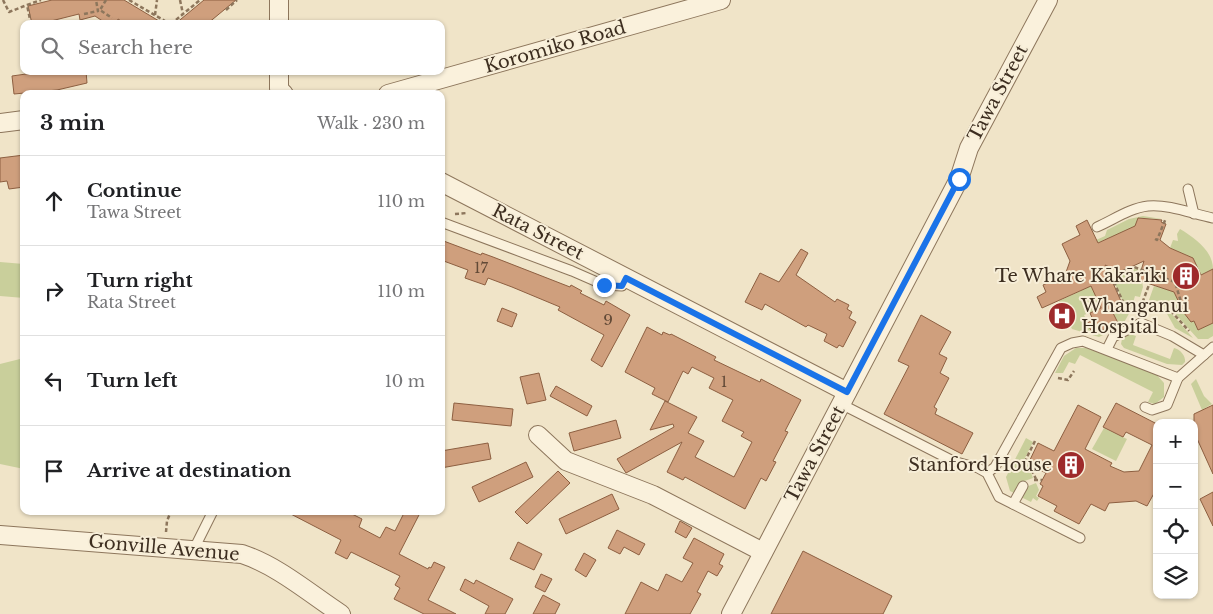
<!DOCTYPE html>
<meta charset="utf-8">
<style>
body{margin:0;font-family:"Libre Baskerville",serif;background:#f2f2f2;color:#202124}
.controls{position:absolute;right:15px;bottom:15px;display:grid;overflow:hidden;border-radius:10px;box-shadow:0 1px 4px #0004}
.controls button{width:45px;height:45px;display:grid;place-items:center;padding:0;border:0;border-bottom:1px solid #e0e0e0;background:#fff;color:#202124;font:25px sans-serif}
.stop{position:absolute;width:15px;height:15px;margin:-11px;border:4px solid #1a73e8;border-radius:50%;background:#fff}
.stop.end{background:#1a73e8;border-color:#fff;box-shadow:0 1px 5px #0008}
.list{margin:0;padding:0;list-style:none}
h2{display:flex;justify-content:space-between;align-items:center;height:65px;margin:0;padding:0 20px;font-size:21px}
h2 small{font-size:16px;font-weight:400;color:#757577}
.list li{display:grid;grid-template-columns:32px 1fr auto;gap:15px;align-items:center;box-sizing:border-box;height:90px;padding:0 20px;border-top:1px solid #e0e0e0}
.list b{display:block;font-size:19px;white-space:nowrap}
.list p{margin:0;font-size:16px;white-space:nowrap;color:#757577}
.list em{font-size:16px;font-style:normal;color:#757577}
.icon{flex:none;width:28px;height:28px;fill:none;stroke:currentColor;stroke-width:2;stroke-linecap:round;stroke-linejoin:round}
.map{position:relative;flex:none;width:1213px;height:614px;overflow:hidden}
.search{position:absolute;background:#fff;box-shadow:0 1px 4px #0004;left:20px;top:20px;width:425px;height:55px;display:flex;align-items:center;gap:12px;box-sizing:border-box;padding:0 18px;border-radius:10px;color:#757577;font-size:19px}
.panel{position:absolute;background:#fff;box-shadow:0 1px 4px #0004;left:20px;top:90px;width:425px;height:425px;border-radius:10px}
.map>svg:first-child{display:block}
.green{fill:#c9cf9b}
.building{fill:#cf9f7d;stroke:#8d5f41}
.lines{fill:none;stroke-linecap:round;stroke-linejoin:round}
.service-casing{stroke:#8d765c;stroke-width:11}
.minor-casing{stroke:#8d765c;stroke-width:20}
.path{stroke:#8d765c;stroke-width:2.5;stroke-dasharray:4 2.5;stroke-linecap:butt}
.service{stroke:#faf1dc;stroke-width:9}
.minor{stroke:#faf1dc;stroke-width:18}
.route{stroke:#1a73e8;stroke-width:6}
.labels{text-anchor:middle;dominant-baseline:central;stroke-width:4;stroke-linejoin:round;paint-order:stroke}
.number-label{font-size:15px;fill:#624a37}
.street-label{font-size:18px;fill:#3d2e20;stroke:#f7eed8}
.poi-label{font-size:18px;fill:#3d2e20;stroke:#f7eed8;text-anchor:end}
</style>
<div class="map">
<svg width="1213" height="614" viewBox="0 0 1213 614">
<rect width="100%" height="100%" fill="#f0e4c8"/>
<g class="green">
<path d="M1143 216 1162 219 1138 218 1135 227 1097 243 1096 240 1105 236 1107 230 1129 219Z"/>
<path d="M1180 229C1195 238 1213 251 1213 269L1201 275 1193 258 1170 248 1173 240 1178 241 1177 234Z"/>
<path d="M0 262 24 264V298L0 296Z"/>
<path d="M1132 268 1138 269 1137 273 1140 274 1138 280 1142 281 1143 287 1140 297 1135 296 1132 306 1124 304 1112 277Z"/>
<path d="M1091 286 1101 308 1084 315 1093 334 1118 323 1113 313 1124 308 1131 310 1122 326 1099 337 1072 329 1059 301Z"/>
<path d="M1154 286 1173 290 1191 322 1194 321 1198 330 1213 323V336L1208 339H1198L1171 309 1149 300Z"/>
<path d="M1166 312H1170L1193 338 1175 328Z"/>
<path d="M1130 334 1136 336 1133 345 1170 359 1174 348C1180 349 1186 356 1185 362L1182 365 1167 364 1124 348 1121 344 1122 339Z"/>
<path d="M1076 348H1086L1155 373 1164 383V397L1155 404 1148 402 1153 392 1080 355 1075 364 1069 362 1063 373H1055L1064 356Z"/>
<path d="M24 358V469L0 464V364Z"/>
<path d="M1196 379 1204 396 1212 404 1202 410 1191 384Z"/>
<path d="M1104 428 1127 439 1116 461 1092 449Z"/>
<path d="M1026 438 1033 442 1023 462 1028 465 1033 478 1019 483 1014 493 1010 491 1006 477Z"/>
<path d="M1036 483 1039 490 1036 496 1039 498 1037 501 1033 498 1031 502 1021 497 1026 487Z"/>
</g>
<g class="building">
<path d="M52 0H124L164 24H126L118 19 116 24H107L95 16 80 20 79 14 51 21 52 24H32L28 6Z"/>
<path d="M204 0H236L207 24H175Z"/>
<path d="M47 71H86L87 83 57 90 14 94 12 76Z"/>
<path d="M24 155V187L9 189 7 181 0 182V158Z"/>
<path d="M1138 218 1162 220 1161 222 1166 224 1160 240 1170 248 1193 258 1201 275 1213 269V323L1198 330 1194 321 1191 322 1184 313 1174 292 1138 280 1144 261 1120 272 1105 265 1124 308 1113 313 1118 323 1093 334 1087 323 1093 320 1090 313 1101 308 1091 286 1042 308 1037 297 1046 292 1043 285 1065 275 1070 261 1062 244 1080 235 1076 226 1087 220 1098 243 1135 226Z"/>
<path d="M441 240 481 255 482 253 493 257 570 287 571 285 582 291 580 293 604 305 606 301 630 315 602 367 591 360 604 335 558 310 560 307 512 287 488 278 485 285 465 278 468 270 441 260Z"/>
<path d="M801 249 808 253 796 275 835 302 837 299 849 305 847 309 852 312 849 318 856 322 843 347 839 345 837 348 824 341 827 334 808 325 806 327 765 304 762 310 745 302 760 273 779 282Z"/>
<path d="M502 308 517 314 512 327 497 321Z"/>
<path d="M921 315 951 332 939 354 947 358 940 373 949 378 934 407 937 409 935 414 973 433 962 454 884 414 909 366 898 361Z"/>
<path d="M647 327 662 335 663 332 670 335 671 334 716 357 714 360 760 382 761 379 801 400 785 431 788 432 773 461 776 462 766 481 761 478 745 509 685 477 683 480 667 472 682 442 626 473 617 459 674 427 673 424 650 430 665 401 697 417 688 433 704 441 695 457 734 477 752 442 741 436 744 432 722 421 733 400 709 388 714 378 692 367 688 374 683 371 668 402 652 394 655 388 625 372Z"/>
<path d="M539 373 546 400 527 404 520 377Z"/>
<path d="M556 386 592 406 587 416 550 396Z"/>
<path d="M454 403 513 409 511 426 452 420Z"/>
<path d="M1116 403 1157 424V488L1147 506 1136 501 1109 503 1105 511 1091 504 1079 524 1054 511 1057 506 1038 496 1043 486 1040 484 1046 473 1028 464 1038 443 1054 451 1078 405 1101 417 1085 449 1112 463 1110 466 1124 472 1139 471 1152 445 1126 432 1123 437 1103 427Z"/>
<path d="M1213 405V474L1194 432V414Z"/>
<path d="M616 420 621 438 574 451 569 433Z"/>
<path d="M488 443 491 459 441 468V451Z"/>
<path d="M526 462 533 477 479 502 472 487Z"/>
<path d="M558 471 570 483 527 524 515 512Z"/>
<path d="M1213 492V526L1200 499Z"/>
<path d="M612 494 619 509 566 534 559 519Z"/>
<path d="M285 511H346L362 519 359 527 380 538 386 527 395 531 405 511H421L399 554 428 569 429 567 431 568 434 562 445 567 428 600 456 614H424L394 599 400 588 395 585 400 576 351 552 347 559 335 553 341 540Z"/>
<path d="M680 521 692 528 686 538 675 532Z"/>
<path d="M617 530 645 544 639 555 624 547 620 554 608 548Z"/>
<path d="M694 538 724 554 719 564 723 566 717 576 708 571 697 592 701 594 690 614H625L641 582 658 591 666 574 682 582 693 563 683 558Z"/>
<path d="M518 542 542 554 534 570 510 559Z"/>
<path d="M803 551 892 596 883 614H771Z"/>
<path d="M584 553 596 560 586 577 575 570Z"/>
<path d="M541 574 552 579 545 592 535 587Z"/>
<path d="M465 579 474 584 476 580 513 599 505 614H485L489 606 460 590Z"/>
<path d="M543 595 560 604 555 614H533Z"/>
</g>
<g class="lines">
<defs>
<g id="service">
<path d="M1188 189 1194 214"/>
<path d="M441 222 572 271 604 285 622 286 626 278"/>
<path d="M1097 227C1113 220 1130 208 1148 206 1169 204 1193 214 1213 218"/>
<path d="M1107 349 1113 337 1141 323 1172 336 1204 355"/>
<path d="M841 404 953 461 978 468 987 473 999 497 1080 538"/>
<path d="M1145 407 1152 410 1167 405 1178 378 1213 347"/>
<path d="M987 473 995 467 1061 348 1072 343 1083 341 1178 378"/>
<path d="M1013 504 1023 486"/>
<path d="M194 549 213 511"/>
</g>
<g id="minor">
<path d="M279 24V0"/>
<path d="M279 71V89L284 94"/>
<path d="M388 94 721 0"/>
<path d="M0 123 24 120"/>
<path d="M441 182 847 392"/>
<path d="M538 435 566 461 653 495 763 552"/>
<path d="M0 535 242 554C278 566 309 593 341 614"/>
<path d="M731 614 959 179 969 148 1048 0"/>
</g>
</defs>
<use href="#service" class="service-casing"/>
<use href="#minor" class="minor-casing"/>
<g class="path">
<path d="M3 0 9 12 27 5"/>
<path d="M106 0 100 10 112 18"/>
<path d="M129 0 170 24"/>
<path d="M180 0 183 14"/>
<path d="M226 10 237 0"/>
<path d="M84 14 98 11 96 0"/>
<path d="M155 15 157 0"/>
<path d="M31 24 27 5 41 0"/>
<path d="M42 24 46 23"/>
<path d="M171 24 200 0"/>
<path d="M455 214 467 213"/>
<path d="M1155 239 1157 240 1166 218"/>
<path d="M1153 274 1143 301 1170 310 1189 331"/>
<path d="M1110 276 1134 267 1175 282 1181 302"/>
<path d="M1111 276 1125 306 1131 308"/>
<path d="M1058 378 1068 380 1074 371"/>
<path d="M1035 441 1026 459 1036 479"/>
<path d="M1034 480H1042"/>
<path d="M166 532 167 521 171 511"/>
</g>
<use href="#service" class="service"/>
<use href="#minor" class="minor"/>
</g>
<g class="lines">
<path class="route" d="M604 285 622 286 626 278 847 392 959 179"/>
</g>
<defs>
<symbol id="building-disc" viewBox="-11 -11 22 22"><circle r="9.5" fill="#9e2a2b" stroke="#f7eed8"/><path d="M-4-6H4V6H1V3H-1V6H-4ZM-2.5-4.3h1.7v1.8h-1.7ZM.8-4.3h1.7v1.8H.8ZM-2.5-1h1.7V.8h-1.7ZM.8-1h1.7V.8H.8Z" fill="#fff"/></symbol>
<symbol id="hospital-disc" viewBox="-11 -11 22 22"><circle r="9.5" fill="#9e2a2b" stroke="#f7eed8"/><path d="M-5-5h3v3.5h4V-5h3V5h-3V1.5h-4V5h-3Z" fill="#fff"/></symbol>
</defs>
<g fill-rule="evenodd">
<use href="#building-disc" x="1170" y="260" width="32" height="32"/>
<use href="#hospital-disc" x="1046" y="300" width="32" height="32"/>
<use href="#building-disc" x="1055" y="449" width="32" height="32"/>
</g>
<g class="labels">
<g class="number-label">
<text x="481" y="267">17</text>
<text x="608" y="319">9</text>
<text x="724" y="381">1</text>
</g>
<g class="street-label">
<text transform="translate(555 47) rotate(-16)">Koromiko Road</text>
<text transform="translate(998 93) rotate(-62)">Tawa Street</text>
<text transform="translate(538 232) rotate(27)">Rata Street</text>
<text transform="translate(815 454) rotate(-62)">Tawa Street</text>
<text transform="translate(164 548) rotate(5)">Gonville Avenue</text>
</g>
<g class="poi-label">
<text x="1167" y="276">Te Whare Kākāriki</text>
<text x="1081" y="306" text-anchor="start">Whanganui<tspan x="1081" dy="21">Hospital</tspan></text>
<text x="1052" y="465">Stanford House</text>
</g>
</g>
</svg>
<div class="controls">
<button>+</button>
<button>−</button>
<button><svg class="icon" aria-label="locate" viewBox="0 0 24 24"><circle cx="12" cy="12" r="6"/><path d="M12 2v4M12 18v4M2 12h4M18 12h4"/></svg></button>
<button><svg class="icon" aria-label="layers" viewBox="0 0 24 24"><path d="M12 4l9 5-9 5-9-5zM3 14l9 5 9-5"/></svg></button>
</div>
<div class="stop" style="left:959px;top:179px"></div>
<div class="stop end" style="left:604px;top:285px"></div>
<div class="search"><svg class="icon" aria-label="search" viewBox="0 0 24 24"><circle cx="10" cy="10" r="6"/><path d="M15 15l6 6"/></svg>Search here</div>
<section class="panel">
<h2>3 min<small>Walk · 230 m</small></h2>
<ul class="list">
<li><svg class="icon" aria-label="ahead" viewBox="0 0 24 24"><path d="M12 20V5M6 11l6-6 6 6"/></svg><div><b>Continue</b><p>Tawa Street</p></div><em>110 m</em></li>
<li><svg class="icon" aria-label="right" viewBox="0 0 24 24"><path d="M7 20v-9h11M14 6l5 5-5 5"/></svg><div><b>Turn right</b><p>Rata Street</p></div><em>110 m</em></li>
<li><svg class="icon" aria-label="left" viewBox="0 0 24 24"><path d="M17 20v-9H6M10 6l-5 5 5 5"/></svg><div><b>Turn left</b></div><em>10 m</em></li>
<li><svg class="icon" aria-label="arrive" viewBox="0 0 24 24"><path d="M6 21V4h12l-3 4 3 4H6"/></svg><div><b>Arrive at destination</b></div></li>
</ul>
</section>
</div>
